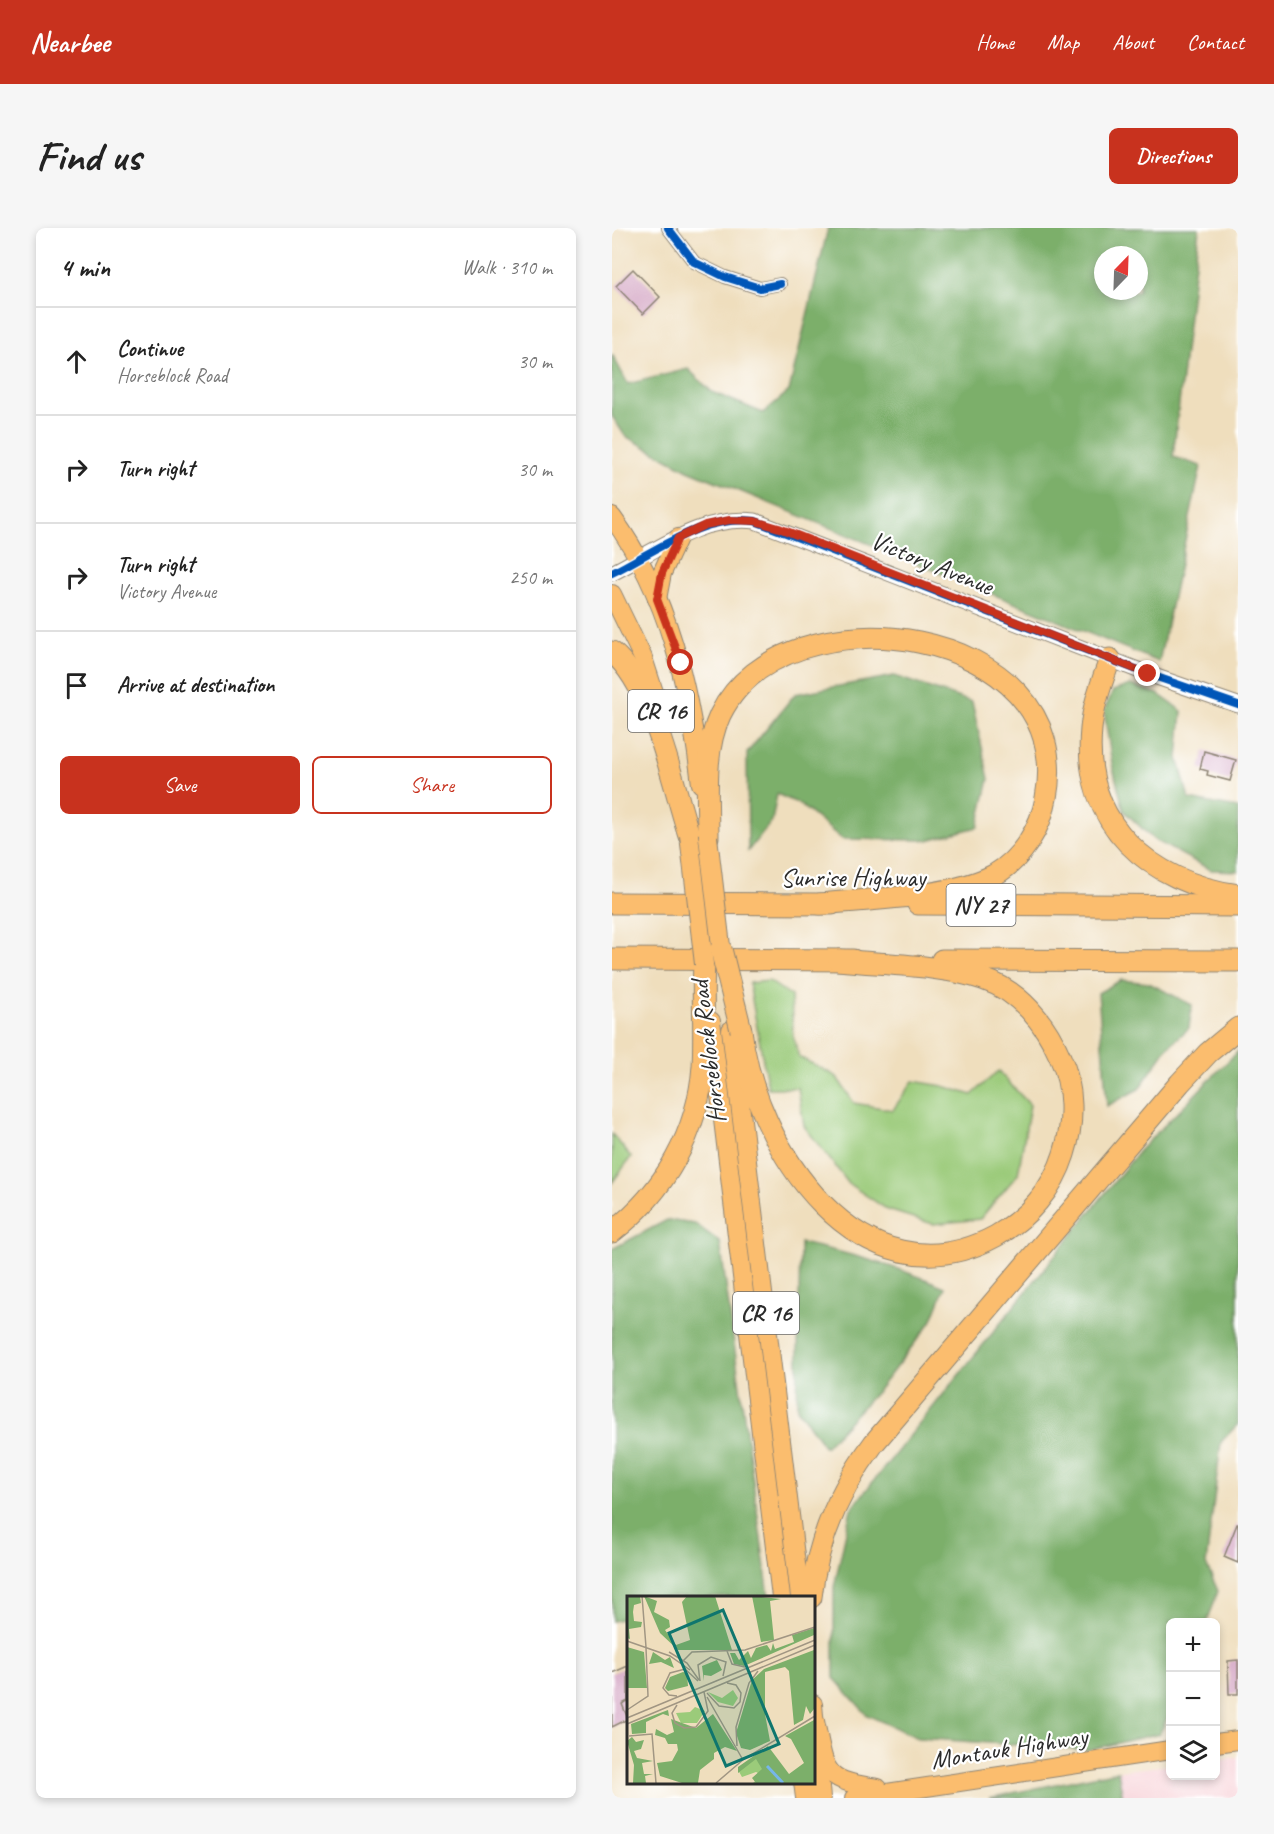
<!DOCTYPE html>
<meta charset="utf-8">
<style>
body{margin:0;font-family:Caveat,sans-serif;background:#f6f6f6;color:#222}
.controls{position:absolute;right:18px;bottom:18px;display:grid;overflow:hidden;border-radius:9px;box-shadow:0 3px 9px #0003}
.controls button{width:54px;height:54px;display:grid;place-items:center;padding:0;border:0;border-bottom:2px solid #e0e0e0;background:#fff;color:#222;font:30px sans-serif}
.compass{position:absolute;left:482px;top:18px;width:54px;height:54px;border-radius:50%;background:#fff;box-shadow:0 3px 9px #0003;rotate:23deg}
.stop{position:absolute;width:18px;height:18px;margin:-14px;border:4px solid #c8321e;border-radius:50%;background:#fff}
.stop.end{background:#c8321e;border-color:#fff;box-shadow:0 2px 6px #0008}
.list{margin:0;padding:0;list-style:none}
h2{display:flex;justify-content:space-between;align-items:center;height:78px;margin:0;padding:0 24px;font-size:26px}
h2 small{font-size:20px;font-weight:400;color:#767676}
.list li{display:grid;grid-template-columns:39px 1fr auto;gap:18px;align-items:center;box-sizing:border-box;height:108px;padding:0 24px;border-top:2px solid #e0e0e0}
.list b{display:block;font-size:22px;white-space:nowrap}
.list p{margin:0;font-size:20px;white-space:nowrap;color:#767676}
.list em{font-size:20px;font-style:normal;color:#767676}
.actions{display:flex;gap:12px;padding:18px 24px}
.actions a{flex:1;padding:14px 0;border:2px solid #c8321e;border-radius:9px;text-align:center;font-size:21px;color:#c8321e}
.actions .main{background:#c8321e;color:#fff}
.icon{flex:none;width:33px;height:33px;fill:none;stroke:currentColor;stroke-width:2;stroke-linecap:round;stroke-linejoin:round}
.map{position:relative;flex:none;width:626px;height:1570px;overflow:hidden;border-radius:9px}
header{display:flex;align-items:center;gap:36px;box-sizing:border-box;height:84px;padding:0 30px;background:#c8321e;color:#fff}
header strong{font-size:28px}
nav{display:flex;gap:33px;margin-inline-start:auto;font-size:21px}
.intro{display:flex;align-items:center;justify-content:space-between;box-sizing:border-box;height:144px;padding:0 36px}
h1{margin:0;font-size:42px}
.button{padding:15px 27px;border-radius:9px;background:#c8321e;color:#fff;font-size:21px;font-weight:700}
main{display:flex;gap:36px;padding:0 36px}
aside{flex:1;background:#fff;border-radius:9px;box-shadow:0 3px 9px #0003}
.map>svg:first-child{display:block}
.built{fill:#f7cfd5}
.green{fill:#9bcb7a;stroke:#637b52;stroke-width:1.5}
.forest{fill:#7caf6a;stroke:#546d4a;stroke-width:1.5;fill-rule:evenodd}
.building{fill:#d7acc8}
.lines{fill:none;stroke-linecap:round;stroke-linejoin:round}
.minor-casing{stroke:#8d8474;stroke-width:14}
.tertiary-casing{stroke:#8d8474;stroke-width:17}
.primary-casing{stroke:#8d8474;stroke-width:20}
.motorway-casing{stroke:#8d8474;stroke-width:23}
.minor{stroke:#fff;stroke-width:12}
.tertiary{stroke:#fff;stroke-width:15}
.primary{stroke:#fbbd6e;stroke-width:18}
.motorway{stroke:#fbbd6e;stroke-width:21}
.primary-bridge-casing{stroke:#8d8474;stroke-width:20;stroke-linecap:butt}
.motorway-bridge-casing{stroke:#8d8474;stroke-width:23;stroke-linecap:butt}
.primary-bridge{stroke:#fbbd6e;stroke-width:18}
.motorway-bridge{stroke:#fbbd6e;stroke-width:21}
.cycleway-casing{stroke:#fff;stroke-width:11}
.cycleway{stroke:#0057b8;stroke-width:8}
.route{stroke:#c8321e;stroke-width:8}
.labels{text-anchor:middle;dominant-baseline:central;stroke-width:4.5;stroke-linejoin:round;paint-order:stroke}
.shield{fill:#fff;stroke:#6b6b6b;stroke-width:1.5}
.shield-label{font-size:24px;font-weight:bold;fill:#2b2b2b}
.street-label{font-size:26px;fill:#2b2b2b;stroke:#fff}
.inset-river{fill:none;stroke:#76b6ea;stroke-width:3}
.inset-road{fill:none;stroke:#a19683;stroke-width:1.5}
.view{fill:#0f766e;fill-opacity:0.15;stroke:#0f766e;stroke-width:3}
.inset-edge{fill:none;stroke:#2b2b2b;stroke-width:3}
</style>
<header>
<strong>Nearbee</strong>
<nav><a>Home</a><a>Map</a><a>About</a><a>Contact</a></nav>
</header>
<div class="intro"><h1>Find us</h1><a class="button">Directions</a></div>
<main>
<aside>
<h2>4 min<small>Walk · 310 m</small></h2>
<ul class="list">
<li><svg class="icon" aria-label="ahead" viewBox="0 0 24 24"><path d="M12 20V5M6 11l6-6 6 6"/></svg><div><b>Continue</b><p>Horseblock Road</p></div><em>30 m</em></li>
<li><svg class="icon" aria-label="right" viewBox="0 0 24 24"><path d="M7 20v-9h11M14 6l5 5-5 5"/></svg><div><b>Turn right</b></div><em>30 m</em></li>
<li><svg class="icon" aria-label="right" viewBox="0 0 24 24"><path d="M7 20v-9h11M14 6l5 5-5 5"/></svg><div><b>Turn right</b><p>Victory Avenue</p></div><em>250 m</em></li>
<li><svg class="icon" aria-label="arrive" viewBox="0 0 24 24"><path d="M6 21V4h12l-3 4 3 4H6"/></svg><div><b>Arrive at destination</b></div></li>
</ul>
<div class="actions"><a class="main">Save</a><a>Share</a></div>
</aside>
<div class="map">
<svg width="626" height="1570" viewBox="0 0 626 1570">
<rect width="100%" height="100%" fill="#fff"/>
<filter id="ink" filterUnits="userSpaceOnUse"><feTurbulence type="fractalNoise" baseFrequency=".0167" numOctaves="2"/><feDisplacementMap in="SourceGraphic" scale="12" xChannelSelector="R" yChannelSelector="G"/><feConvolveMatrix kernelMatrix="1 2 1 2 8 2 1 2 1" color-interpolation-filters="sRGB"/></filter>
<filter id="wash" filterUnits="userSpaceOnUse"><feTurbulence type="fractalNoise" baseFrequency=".008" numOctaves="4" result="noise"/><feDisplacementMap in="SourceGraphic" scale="24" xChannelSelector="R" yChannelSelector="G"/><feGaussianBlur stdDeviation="1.35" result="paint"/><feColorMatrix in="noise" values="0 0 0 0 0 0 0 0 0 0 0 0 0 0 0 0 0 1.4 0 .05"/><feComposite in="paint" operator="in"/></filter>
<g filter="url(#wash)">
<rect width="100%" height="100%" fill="#efdebd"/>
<path class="built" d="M626 1529V1570H511L506 1543 558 1537V1548H604V1532Z"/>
<g class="green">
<path d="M157 753 179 768 181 808 187 829 224 848 242 875 281 882 301 853 331 858 360 867 386 843 418 877 406 946 368 991 321 996 276 982 237 956 192 898 186 860H156L137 755Z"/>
<path d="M0 906 19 929 0 955Z"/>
</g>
<g class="forest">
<path d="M216 0H587L561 229 589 238 547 434 76 242 13 208 0 188V126L16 156 76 141 100 164 151 185 177 163ZM491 27H527V63H491Z"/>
<path d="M282 448 360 474 377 551 366 599 316 612 230 611 187 576 165 566 160 593 136 623 135 525 183 466Z"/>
<path d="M518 457 546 466 570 483 566 530 577 571 626 580V643L599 642 542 612 512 583 500 536 492 483 501 463Z"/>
<path d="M509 752 537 755 580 777 577 800 555 820 527 861 495 878 486 765Z"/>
<path d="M626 823V1196L609 1214 594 1336 606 1363 595 1394H558V1484L548 1505 477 1522 306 1510 255 1487 222 1450V1359L239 1281 527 923Z"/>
<path d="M55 992 83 996 108 1014 157 1369H16V1389L0 1393V1021Z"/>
<path d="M188 1015C238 1025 286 1039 333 1059L319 1094 267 1161 213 1219 185 1180Z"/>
<path d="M506 1543 511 1570H377Z"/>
</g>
<g id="blocks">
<g class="building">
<path d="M21 41 48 69 31 86 4 58Z"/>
<path d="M592 523 624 532 618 553 595 547 596 543 588 541Z"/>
<path d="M625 1296H626V1335L612 1329Z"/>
<path d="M626 1432V1466H617L616 1433Z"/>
<path d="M16 1438V1473L10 1476 16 1491 0 1499V1445Z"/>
</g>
</g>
</g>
<g filter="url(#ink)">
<use href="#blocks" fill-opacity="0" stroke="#8d8474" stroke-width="1.5"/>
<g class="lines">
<defs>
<path id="minor" d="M56 0 82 34 113 49 148 60 168 56"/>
<path id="tertiary" d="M0 345C46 322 89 287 143 293L536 446 626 477"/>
<g id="primary">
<path d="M0 289C57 366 78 463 89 556"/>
<path d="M0 366 31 430 53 498"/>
<path d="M45 371 50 345 66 310"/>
<path d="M99 793 169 1369"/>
<path d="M119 802 188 1369"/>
<path d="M201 1476 209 1570"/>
<path d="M203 1493C214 1545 210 1552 266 1560"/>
<path d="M604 1515 626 1512"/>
<path d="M191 1554 193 1570"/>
<path d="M242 1570 558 1522"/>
</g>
<g id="motorway">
<path d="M0 424C42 459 60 554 77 607"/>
<path d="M498 431C490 454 481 477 479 501 470 597 538 654 626 667"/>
<path d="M96 609C96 570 91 523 108 487 172 355 467 397 434 570 429 600 409 632 382 647 338 670 258 671 208 676"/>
<path d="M0 675 220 676"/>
<path d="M306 676 626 678"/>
<path d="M0 731 241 732"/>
<path d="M330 732 626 733"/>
<path d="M129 802C142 919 249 1081 384 1008 416 990 441 961 452 926 462 895 462 859 448 829 433 794 407 763 371 751 326 736 273 737 227 732"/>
<path d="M0 1004C53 964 86 904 91 838 93 805 90 770 92 736"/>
<path d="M199 1369C205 1312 228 1261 262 1215L568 855 596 825 626 800"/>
</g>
</defs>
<use href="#minor" class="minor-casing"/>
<use href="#tertiary" class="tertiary-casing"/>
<use href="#primary" class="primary-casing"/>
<use href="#motorway" class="motorway-casing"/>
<use href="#minor" class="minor"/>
<use href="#tertiary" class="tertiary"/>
<use href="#primary" class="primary"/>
<use href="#motorway" class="motorway"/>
<defs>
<g id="primary-bridge">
<path d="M77 607 92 736"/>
<path d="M96 609 111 735"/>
</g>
<path id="motorway-bridge" d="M109 721 129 802"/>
</defs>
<use href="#primary-bridge" class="primary-bridge-casing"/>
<use href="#motorway-bridge" class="motorway-bridge-casing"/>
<use href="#primary-bridge" class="primary-bridge"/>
<use href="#motorway-bridge" class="motorway-bridge"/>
<defs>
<g id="cycleway">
<path d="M56 0 82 34 113 49 148 60 168 56"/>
<path d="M0 345C46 322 89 287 143 293L536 446 626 477"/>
</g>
</defs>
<use href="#cycleway" class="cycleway-casing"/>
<use href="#cycleway" class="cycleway"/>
</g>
</g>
<g class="lines" filter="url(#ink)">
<path class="route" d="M69 435 45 371 50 345 66 310 93 297 118 292 143 293 167 300 536 446"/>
</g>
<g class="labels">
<g class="shield">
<rect x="16" y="462" width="66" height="42" rx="4.5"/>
<rect x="334.5" y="656" width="69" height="42" rx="4.5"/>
<rect x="121" y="1064" width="66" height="42" rx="4.5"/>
</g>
<g class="shield-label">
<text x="49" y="483">CR 16</text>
<text x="369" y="677">NY 27</text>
<text x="154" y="1085">CR 16</text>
</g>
<g class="street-label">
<text transform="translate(320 335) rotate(22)">Victory Avenue</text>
<text x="241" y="649">Sunrise Highway</text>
<text transform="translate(96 824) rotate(-97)">Horseblock Road</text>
<text transform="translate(397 1520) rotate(-9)">Montauk Highway</text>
</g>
</g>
<g transform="translate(15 1368)">
<rect width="188" height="188" fill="#efdebd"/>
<path d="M106 94 111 102 106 110 91 106 81 96 95 102ZM68 111 78 115 70 127H54L49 117 63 116ZM130 162 147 187H126L135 179 129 176 115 181 111 174Z" fill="#9bcb7a"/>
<path d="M0 0H13L14 7 7 9 6 16 7 25 15 26 14 31 2 33 3 43 0 42ZM17 0 30 5 27 16 42 24 43 31 38 34 49 49 63 44 55 6 60 0H88L105 54H51L33 37ZM125 0 154 3 143 5 147 44 134 46ZM187 32V39L117 70 107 68 103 57H108L112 64 121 55 124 62 129 52 140 49 144 55 146 47 148 53 167 46 165 39ZM0 51 17 56 20 92H0ZM187 54V113L183 118 179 110 176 124 167 129 162 75 158 71 138 76V118L143 145 123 154 114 152 109 137 125 84 137 73ZM26 56 38 64 43 61 47 72 34 66 22 68ZM90 64 95 74 84 80 77 79V85L75 70ZM56 76 60 77 61 90 41 95 38 92 43 81ZM41 114 42 120 36 118 19 126V137L5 138 4 128ZM86 118 110 155 98 151 87 157V163L73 174 71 187H55L33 180 30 167 45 165 51 154 50 148H41L38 142 28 139 29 133 40 139 47 136 44 123 69 132ZM187 124V187H129L125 182 135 173 129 163 111 177V171L141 150 162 178 177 167 164 143 158 140ZM5 141 9 146 17 144 14 153 7 155 10 162 26 165 15 167 17 178H26L18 180 19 187H6L7 169 0 145Z" fill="#7caf6a"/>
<path class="inset-river" d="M140 170 156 187"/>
<path class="inset-road" d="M15 0 19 51M0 45 43 60 63 74M100 55 105 68 118 71M42 56 60 67 72 84M56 65 65 56 118 54 188 31M73 85 71 69 84 61 99 66 96 80M80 97 92 110 107 112 113 106 114 97 109 89 100 87M50 100 42 99 36 92 43 77 58 73 71 85M80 101 116 164M50 109 45 117 48 127 57 132 69 131 81 115 77 96M0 114 21 100 19 52M0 122 188 44M0 128 188 49M2 140 25 138 29 187M110 150 109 131 122 87 131 75M89 187 117 163 188 120"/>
<path class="view" d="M96 14 152 148 99 170 42 37Z"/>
<rect width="188" height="188" class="inset-edge"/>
</g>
</svg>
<div class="controls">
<button>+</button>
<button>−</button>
<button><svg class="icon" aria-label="layers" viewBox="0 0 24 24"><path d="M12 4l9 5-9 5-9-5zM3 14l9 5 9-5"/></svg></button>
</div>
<svg class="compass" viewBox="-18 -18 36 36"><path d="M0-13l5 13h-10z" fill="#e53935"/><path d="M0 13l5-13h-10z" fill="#767676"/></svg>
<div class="stop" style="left:69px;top:435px"></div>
<div class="stop end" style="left:536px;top:446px"></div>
</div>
</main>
